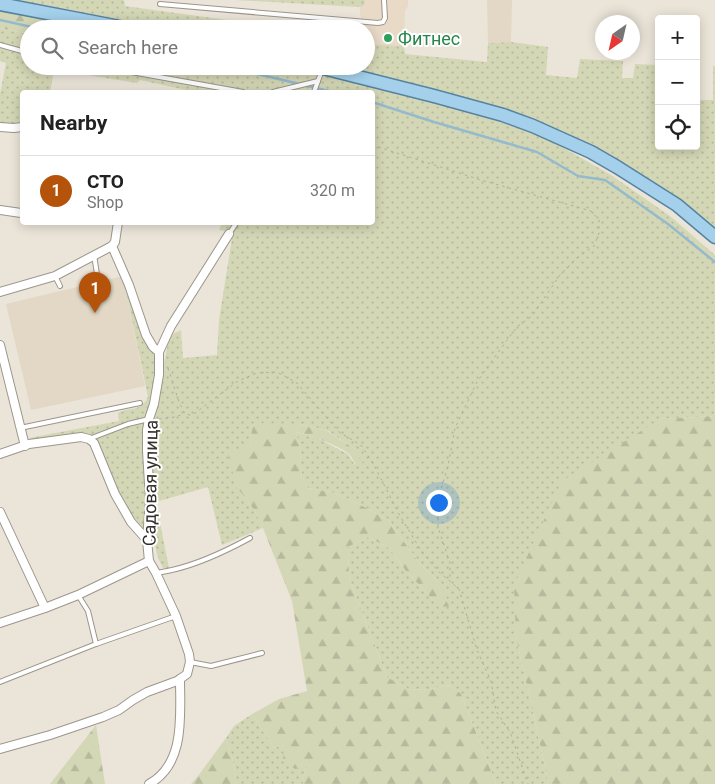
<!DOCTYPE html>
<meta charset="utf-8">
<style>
body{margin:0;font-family:Roboto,sans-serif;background:#f2f2f2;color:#222}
.controls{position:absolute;right:15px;top:15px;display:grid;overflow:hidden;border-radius:5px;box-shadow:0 2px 12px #0003}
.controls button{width:45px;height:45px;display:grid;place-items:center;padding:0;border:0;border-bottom:1px solid #e0e0e0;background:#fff;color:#222;font:25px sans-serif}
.compass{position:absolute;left:595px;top:15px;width:45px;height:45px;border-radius:50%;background:#fff;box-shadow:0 2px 12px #0003;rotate:214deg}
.you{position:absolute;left:438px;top:502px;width:18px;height:18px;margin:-12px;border:4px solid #fff;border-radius:50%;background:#1a73e8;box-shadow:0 0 0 8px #1a73e833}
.badge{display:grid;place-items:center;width:32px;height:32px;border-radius:50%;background:#b45309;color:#fff;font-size:16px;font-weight:700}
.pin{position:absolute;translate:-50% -41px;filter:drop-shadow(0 1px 2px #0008)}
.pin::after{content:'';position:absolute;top:26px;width:18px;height:15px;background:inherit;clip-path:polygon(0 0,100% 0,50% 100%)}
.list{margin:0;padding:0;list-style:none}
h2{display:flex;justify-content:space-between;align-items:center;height:65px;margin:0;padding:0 20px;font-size:21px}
h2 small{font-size:16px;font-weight:400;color:#767676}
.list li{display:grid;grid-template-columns:32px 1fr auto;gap:15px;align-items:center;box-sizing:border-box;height:70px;padding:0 20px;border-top:1px solid #e0e0e0}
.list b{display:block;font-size:19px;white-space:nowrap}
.list p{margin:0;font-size:16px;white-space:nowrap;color:#767676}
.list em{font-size:16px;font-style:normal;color:#767676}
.icon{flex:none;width:28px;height:28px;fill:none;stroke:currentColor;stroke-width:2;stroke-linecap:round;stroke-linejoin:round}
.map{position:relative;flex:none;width:715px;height:784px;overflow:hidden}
.search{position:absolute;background:#fff;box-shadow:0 2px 12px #0003;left:20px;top:20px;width:355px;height:55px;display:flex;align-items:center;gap:12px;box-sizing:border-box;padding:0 18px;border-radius:28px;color:#767676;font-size:19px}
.panel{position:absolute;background:#fff;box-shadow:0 2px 12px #0003;left:20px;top:90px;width:355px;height:135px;border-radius:5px}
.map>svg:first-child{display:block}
.commercial{fill:#e9d9c7}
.built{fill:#e2d8c5}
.grass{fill:url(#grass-dots)}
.forest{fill:url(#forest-firs)}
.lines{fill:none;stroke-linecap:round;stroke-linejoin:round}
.stream{stroke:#94bacd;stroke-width:2.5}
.lane-casing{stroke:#9c968b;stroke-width:6}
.street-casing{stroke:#9c968b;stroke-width:10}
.primary-casing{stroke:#5583a0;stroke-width:15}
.path{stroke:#b1aca3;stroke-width:1;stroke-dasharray:2.5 4;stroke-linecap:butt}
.lane{stroke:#fff;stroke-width:4}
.street{stroke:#fff;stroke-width:8}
.primary{stroke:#a4d0ec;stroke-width:12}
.leisure-dot{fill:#2e9e5b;stroke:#fff;stroke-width:2}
.labels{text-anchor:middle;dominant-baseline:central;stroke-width:4;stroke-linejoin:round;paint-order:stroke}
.leisure-label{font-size:18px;fill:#27864d;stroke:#fff;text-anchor:start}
.street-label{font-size:18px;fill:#33302c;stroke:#fff}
</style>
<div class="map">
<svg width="715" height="784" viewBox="0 0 715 784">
<defs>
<pattern id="grass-dots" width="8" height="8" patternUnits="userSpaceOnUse" patternTransform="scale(1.25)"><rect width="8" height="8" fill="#d4d7b5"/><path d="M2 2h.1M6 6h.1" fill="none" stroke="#b6b99c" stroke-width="1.8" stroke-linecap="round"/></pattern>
<pattern id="forest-firs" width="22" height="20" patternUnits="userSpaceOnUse" patternTransform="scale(1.25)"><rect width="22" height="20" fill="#d4d7b5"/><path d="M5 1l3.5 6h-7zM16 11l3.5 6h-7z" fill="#b6b99c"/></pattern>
</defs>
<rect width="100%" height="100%" fill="#ebe5d9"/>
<path class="commercial" d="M365 0H408V6L405 11 404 46 366 44V29H363V23L360 14V7L364 6Z"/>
<g class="built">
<path d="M487 0H512L511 42 488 43Z"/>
<path d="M123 276 145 386 31 410 6 304Z"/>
</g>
<g class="grass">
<path d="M0 0H124L125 6 292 29H149Z"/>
<path d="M235 0H365L364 6 360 7Z"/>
<path d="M0 28 29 34V66H55L50 92H22V123L0 124V94L6 63 0 61Z"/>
<path d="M511 42 548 47 546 75 577 78 580 59 623 61 622 78H633L635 64 659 65V146H696V100H713V66H715V230L593 148 333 66H366V44L404 46 405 54 487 62 488 43Z"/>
<path d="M70 66H295L432 102 503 123 533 133 562 147 611 175 670 216 715 255V416L660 419 516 637 549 784H496L461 694 450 685 430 689 410 690 387 677 349 578 348 547 368 537 389 548 406 571 433 600 437 580 420 564 388 520 357 503 331 492 308 488 302 480 300 448 296 432 315 437 348 454 355 465 356 450 328 431 301 424H253L250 445 236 486 255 511 263 528 222 545 208 487 156 502 169 568H163C161 564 159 561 158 557 156 552 156 544 152 539 149 534 144 530 140 525 127 509 115 491 109 472 104 459 103 443 90 435 81 429 45 438 34 441L29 438 119 421 118 413C130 406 140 413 148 397L123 276 150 348 164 362C167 355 167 338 173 334 175 332 178 332 181 330L183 358 217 355 219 320 233 232 219 230 222 223 372 222V92H195L140 80 137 83 81 74 82 68Z"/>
<path d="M252 714 274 748 284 745 308 765 302 780 304 784H237L232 757 226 738 234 726Z"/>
</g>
<g class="forest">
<path d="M0 11 61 22 60 29H29V34L0 28Z"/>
<path d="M715 416V784H549L516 637 514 585 562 481 660 419Z"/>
<path d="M253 423 301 424 327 431 356 450 365 468C350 463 356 461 348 453 339 446 308 434 296 432L300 448 302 480 308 488 331 492 357 503 388 520 420 564 437 580 451 606 442 607 433 600 406 571 389 548 368 537 348 547 349 578 387 677 410 690 430 689 451 685 461 694 496 784H304L302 780 308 765 295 769 283 761 284 745 274 748 252 714 279 699 307 691 292 601 263 528 255 511 236 486 228 453 250 445Z"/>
<path d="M96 725 105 784H50Z"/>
<path d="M226 738 232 757 237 784H191L198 776Z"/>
</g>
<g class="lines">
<g class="stream">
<path d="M0 20 41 29"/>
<path d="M224 66 333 92"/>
<path d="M372 102 434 122 537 152 578 176 605 180 668 224 715 262"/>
</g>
<defs>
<g id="lane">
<path d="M160 4 378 23 383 22 385 18 384 0"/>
<path d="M0 45 29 53"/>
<path d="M98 66 243 92"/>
<path d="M273 92 318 81"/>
<path d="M314 92 322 70"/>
<path d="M229 234 237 222"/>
<path d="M94 255 97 274"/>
<path d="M55 276 60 286"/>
<path d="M20 428 140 403"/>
<path d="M89 439 128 424 149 419"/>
<path d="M156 573C162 572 167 571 172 570 199 564 226 551 250 538"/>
<path d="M78 595 88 611 96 644"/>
<path d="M190 662 211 666 262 653"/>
<path d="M0 682 96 644 176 616"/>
</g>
<g id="street">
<path d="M0 127 14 128 22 127"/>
<path d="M0 210 21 213"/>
<path d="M112 246 129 285 146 335 153 347 159 352"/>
<path d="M0 292 55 276 112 246 115 242 118 222"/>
<path d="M0 345 25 446"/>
<path d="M0 454 29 444 81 437 89 439 94 443 115 494 131 522 147 540"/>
<path d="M0 512 45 608"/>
<path d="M0 623 45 608 78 595 149 561"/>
<path d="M0 749 50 735 103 717 119 710 133 700 147 692 177 681 180 679"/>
<path d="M149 784C186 764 180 714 180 679L187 674 190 662 189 654 176 616 156 573 149 561 147 540 150 500 147 451V430L149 419 154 404 159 375V352L171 326 229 234"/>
</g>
<g id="primary">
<path d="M0 4 130 29"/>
<path d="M315 66 434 96 503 115 533 126 591 152 617 167 677 205 715 237"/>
</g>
</defs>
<use href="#lane" class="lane-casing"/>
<use href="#street" class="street-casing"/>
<use href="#primary" class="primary-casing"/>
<g class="path">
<path d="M372 145 481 180 591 211 599 220V233L594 246 576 259 560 275 532 316 518 326 507 340 477 382 455 428 448 466 439 496 438 527 450 563V581"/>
<path d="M168 368 179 402 185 414 190 415 195 413 238 381 257 373 277 372 297 383 339 432 361 445 374 465 400 516 422 552 439 572 459 589 477 650 491 681 496 711 510 732 528 784"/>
<path d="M159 419 175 417 184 414"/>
</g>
<use href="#lane" class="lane"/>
<use href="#street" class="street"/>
<use href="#primary" class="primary"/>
</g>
<circle class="leisure-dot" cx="388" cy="38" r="5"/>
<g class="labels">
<g class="leisure-label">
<text x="398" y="38">Фитнес</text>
</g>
<g class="street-label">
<text transform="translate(150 483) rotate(-89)">Садовая улица</text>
</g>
</g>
</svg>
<div class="controls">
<button>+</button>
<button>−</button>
<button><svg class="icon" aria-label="locate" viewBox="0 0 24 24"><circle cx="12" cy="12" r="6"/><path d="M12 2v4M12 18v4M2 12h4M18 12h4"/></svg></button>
</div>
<svg class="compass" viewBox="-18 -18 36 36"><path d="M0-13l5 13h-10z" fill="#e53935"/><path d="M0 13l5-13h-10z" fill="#767676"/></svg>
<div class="you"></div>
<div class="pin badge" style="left:95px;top:313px">1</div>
<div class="search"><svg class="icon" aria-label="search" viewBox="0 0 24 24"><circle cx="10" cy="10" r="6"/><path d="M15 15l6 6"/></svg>Search here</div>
<section class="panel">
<h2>Nearby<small></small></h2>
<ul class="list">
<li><span class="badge">1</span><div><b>СТО</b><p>Shop</p></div><em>320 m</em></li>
</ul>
</section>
</div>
